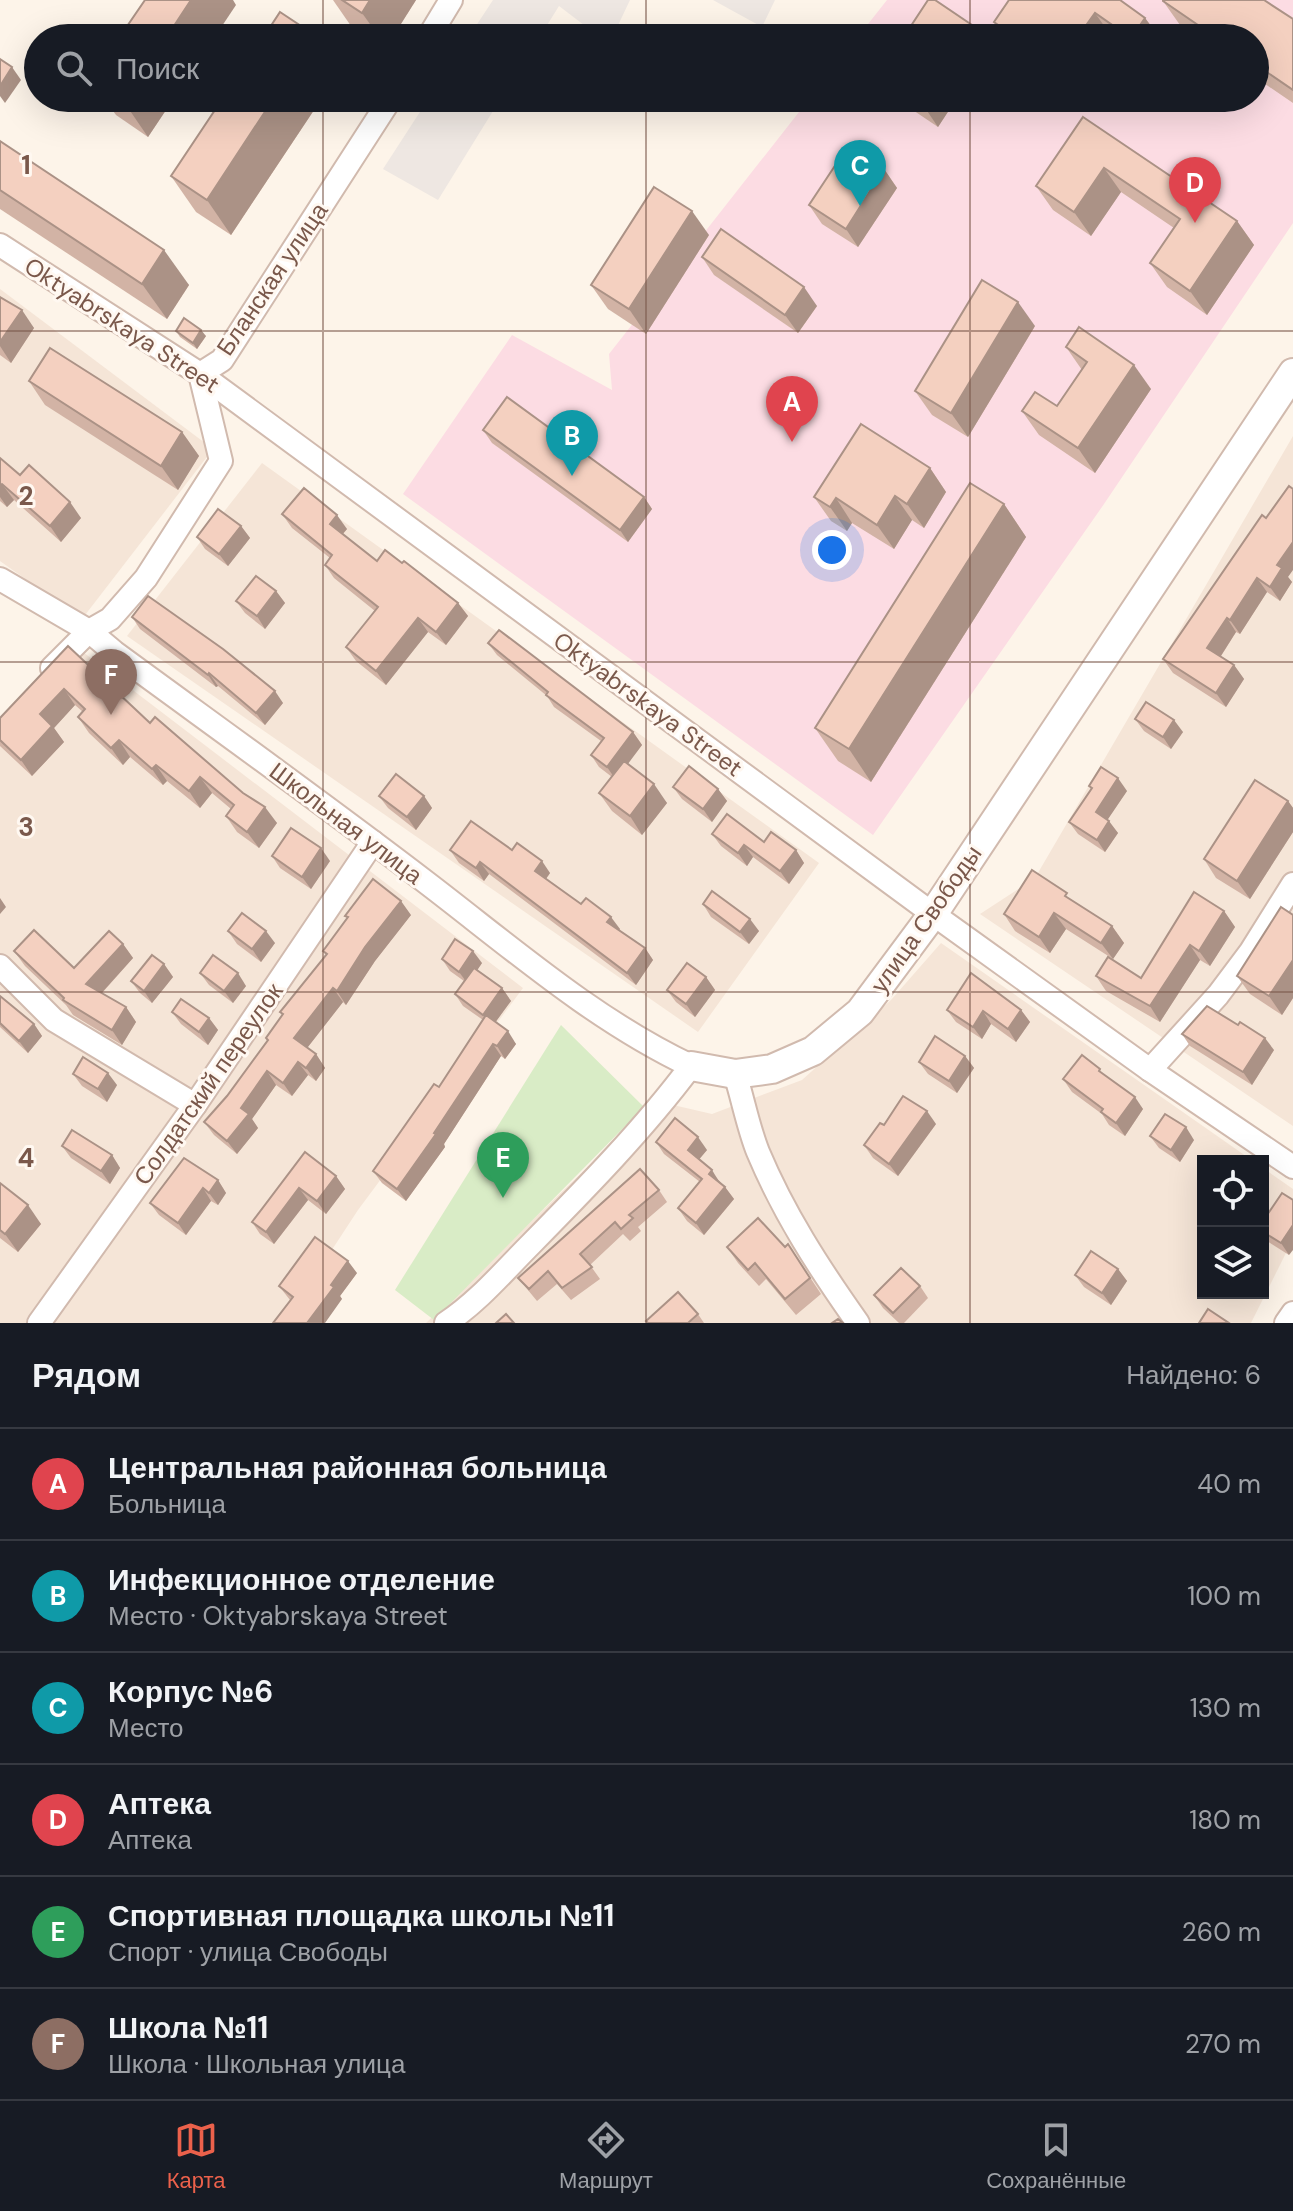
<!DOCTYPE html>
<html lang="ru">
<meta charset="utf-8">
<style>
body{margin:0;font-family:"DM Sans",sans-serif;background:#242831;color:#f1f3f6}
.controls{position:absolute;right:24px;bottom:24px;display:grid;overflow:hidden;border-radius:0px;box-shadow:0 8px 32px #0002}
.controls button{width:72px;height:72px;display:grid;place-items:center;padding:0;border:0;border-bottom:2px solid #363941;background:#171b24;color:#f1f3f6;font:40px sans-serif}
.you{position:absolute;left:832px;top:550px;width:28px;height:28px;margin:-20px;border:6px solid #fff;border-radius:50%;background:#1a73e8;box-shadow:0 0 0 12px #1a73e833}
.badge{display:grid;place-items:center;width:52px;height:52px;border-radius:50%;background:#eb614b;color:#fff;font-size:26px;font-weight:700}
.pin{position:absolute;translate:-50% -66px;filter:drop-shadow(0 2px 4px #0008)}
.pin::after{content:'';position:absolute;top:42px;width:28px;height:24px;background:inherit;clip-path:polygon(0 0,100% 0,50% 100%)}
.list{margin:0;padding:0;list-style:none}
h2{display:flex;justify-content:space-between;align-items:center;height:104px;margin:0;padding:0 32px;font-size:34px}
h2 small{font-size:26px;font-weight:400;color:#9ea1a6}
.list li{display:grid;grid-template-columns:52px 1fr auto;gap:24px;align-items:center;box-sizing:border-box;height:112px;padding:0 32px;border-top:2px solid #363941}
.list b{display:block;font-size:30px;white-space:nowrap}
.list p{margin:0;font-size:26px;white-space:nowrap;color:#9ea1a6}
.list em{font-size:26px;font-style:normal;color:#9ea1a6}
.icon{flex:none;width:44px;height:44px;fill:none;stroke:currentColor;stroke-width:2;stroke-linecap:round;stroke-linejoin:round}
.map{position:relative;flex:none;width:1293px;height:1323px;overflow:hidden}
.search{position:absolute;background:#171b24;box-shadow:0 8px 32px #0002;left:24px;right:24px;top:24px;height:88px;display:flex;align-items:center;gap:20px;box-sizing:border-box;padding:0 28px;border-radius:44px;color:#9ea1a6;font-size:30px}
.sheet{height:776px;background:#171b24}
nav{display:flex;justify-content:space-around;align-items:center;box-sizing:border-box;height:112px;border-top:2px solid #363941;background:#171b24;font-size:22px;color:#9ea1a6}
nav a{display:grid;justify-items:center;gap:4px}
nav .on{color:#eb614b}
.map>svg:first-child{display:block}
.residential{fill:#f5e5d7}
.industrial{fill:#eee7e2}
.medical{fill:#fcdce3}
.green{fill:#d9ecc6}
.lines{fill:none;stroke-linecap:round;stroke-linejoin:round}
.minor-casing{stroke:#d1baae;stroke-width:26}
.tertiary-casing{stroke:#d1baae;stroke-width:32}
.minor{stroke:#fff;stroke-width:22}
.tertiary{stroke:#fff;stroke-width:28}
.wall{fill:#d2b3a5}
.shaded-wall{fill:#ab9286}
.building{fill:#f4d0c0;stroke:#ab9286;stroke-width:2}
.grid{fill:none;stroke:#7a584b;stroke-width:2;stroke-opacity:0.55}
.labels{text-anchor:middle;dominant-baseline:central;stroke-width:6;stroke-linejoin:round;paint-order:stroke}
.street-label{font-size:24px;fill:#7a584b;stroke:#fff8f1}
.grid-label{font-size:26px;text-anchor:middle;font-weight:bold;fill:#7a584b;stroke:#fff8f1;stroke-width:6;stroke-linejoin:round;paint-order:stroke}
</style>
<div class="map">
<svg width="1293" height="1323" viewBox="0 0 1293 1323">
<rect width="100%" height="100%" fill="#fdf4e9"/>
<g class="residential">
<path d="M0 289 213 449 82 619 0 561Z"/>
<path d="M1293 436V1126L980 914 1035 878Z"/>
<path d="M262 463 819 863 698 1032 127 636Z"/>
<path d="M79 649 523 988 358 1210 284 1323H0V727Z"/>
<path d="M941 943 1253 1161H1203V1293H1263V1168L1293 1189V1239L1251 1323H426L656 1101 712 1114 802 1080 891 1000Z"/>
</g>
<g class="industrial">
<path d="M493 0H630L612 38H601L559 6 539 38H468Z"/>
<path d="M713 0H775L762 27Z"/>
<path d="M429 98H501L438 200 383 169Z"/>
</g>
<path class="medical" d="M887 0H1293V223L1104 504 873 835 403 494 512 335 612 390 609 354 810 98H1255V38H857Z"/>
<path class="green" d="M561 1025 644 1107 434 1320 395 1290Z"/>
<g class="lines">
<defs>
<g id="minor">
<path d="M428 38 451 0"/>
<path d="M0 245 200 374 933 914 1150 1070 1293 1167"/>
<path d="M0 579 89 631 114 652C219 729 324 804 427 883 512 948 594 1020 691 1066 643 1130 587 1187 531 1244 504 1271 478 1302 446 1323"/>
<path d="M52 668 89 631 110 619 146 578 221 461 200 374 222 360 391 98"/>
<path d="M0 966 54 1020 195 1105"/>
<path d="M1150 1070 1218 995 1251 951 1293 884"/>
<path d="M735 1074C743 1099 748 1127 758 1152 784 1214 819 1268 858 1323"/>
<path d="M39 1323 195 1105 373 842"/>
<path d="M1286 1323 1293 1313"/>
</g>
<path id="tertiary" d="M691 1066 735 1074 772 1069 813 1051 860 1012 933 914 1293 373"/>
</defs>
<use href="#minor" class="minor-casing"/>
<use href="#tertiary" class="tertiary-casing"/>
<use href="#minor" class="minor"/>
<use href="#tertiary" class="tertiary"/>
</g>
<g class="wall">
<path d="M333 0H416L392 38H371L351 26Z"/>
<path d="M1009 0 1145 18 1160 38H1114L1112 37 1005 38 994 22Z"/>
<path d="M1163 1 1293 19V103L1255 77V38H1198L1180 25Z"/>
<path d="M104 98H174L148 137 116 115Z"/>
<path d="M223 98H322L231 235 196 212 171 176Z"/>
<path d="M895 98H957L938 127Z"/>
<path d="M1083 117 1237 221 1254 245 1207 315 1167 287 1150 263 1174 228 1121 192 1091 236 1053 210 1036 186Z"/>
<path d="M0 141 189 285 167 319 0 209Z"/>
<path d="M884 169 897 188 858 247 822 224 809 205Z"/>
<path d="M709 235 646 334 608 309 591 285Z"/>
<path d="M702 257 817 306 798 333 714 275Z"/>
<path d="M0 297 34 328 11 363 0 355Z"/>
<path d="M1035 326 968 437 932 415 915 391Z"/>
<path d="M176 331 206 336 197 349 180 337Z"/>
<path d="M1066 347 1151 389 1095 473 1039 435 1022 411 1057 406 1082 370Z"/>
<path d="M29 381 182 432 199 456 178 490 45 405Z"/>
<path d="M483 430 644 497 652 509 628 542 492 443Z"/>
<path d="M0 458 20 475 81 518 61 542 14 500 7 507 0 501Z"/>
<path d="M930 468 946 492 924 528 912 520 894 549 852 523 847 531 831 521 814 497Z"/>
<path d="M1004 504 1026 537 871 782 838 761 815 728Z"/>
<path d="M282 514 347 529 343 534 377 561 458 603 468 616 446 645 428 632 386 685 356 661 346 647 375 611 334 578 325 565 330 558 292 528Z"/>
<path d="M1262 515 1288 577 1292 582 1280 601 1267 592 1240 634 1236 632 1221 656 1234 665 1244 679 1226 707 1173 673 1163 659Z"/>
<path d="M241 526 250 538 228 566 205 549 197 537Z"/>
<path d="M276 591 285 603 265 629 245 613 236 601Z"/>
<path d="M132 617 283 703 265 725 218 686 216 687 140 629Z"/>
<path d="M488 643 633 732 642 745 627 764 667 803 642 835 612 811 599 793 612 777 599 767 591 755 601 741 554 707 547 696 497 655Z"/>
<path d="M68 646 150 723 277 823 259 848 237 832 226 816 231 809 212 793 200 808 167 781 163 785 130 757 123 765 89 733 78 717 83 712 75 705 54 728 64 742 32 776 0 746V718Z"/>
<path d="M1135 719 1183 732 1171 749 1144 731Z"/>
<path d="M1089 786 1127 791 1107 820 1118 833 1105 852 1078 834 1069 822 1091 789Z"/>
<path d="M673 787 718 789 727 801 712 822 682 799Z"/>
<path d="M379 796H424L432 808 416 830 388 808Z"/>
<path d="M1288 801 1293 808V832L1250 899 1216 878 1204 859Z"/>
<path d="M712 834 764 842 796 850 804 863 789 884 753 857 747 866 721 846Z"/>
<path d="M450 850H512L550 873 546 879 581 904 620 929 619 930 645 948 653 960 636 985 489 874 484 881 459 863Z"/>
<path d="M272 856 330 861 311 889 280 868Z"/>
<path d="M1072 900 1112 926 1124 943 1113 959 1066 929 1050 953 1015 931 1004 914Z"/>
<path d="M703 904 759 931 749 944 711 917Z"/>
<path d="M1224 911 1235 927 1210 966 1200 960 1160 1022 1106 991 1096 976 1141 978Z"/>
<path d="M411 915 375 961 346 1005 343 1002 307 1048 316 1054 325 1068 316 1081 308 1075 292 1096 276 1085 252 1119 258 1128 237 1154 214 1135 204 1122 227 1096 267 1041 266 1038 282 1015 280 1012 326 955 323 951 347 918 345 916Z"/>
<path d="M1293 915V998L1282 1015 1250 994 1237 976Z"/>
<path d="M228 931 275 943 261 962 237 944Z"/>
<path d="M123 944 133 958 102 993 126 1007 136 1022 122 1045 73 1015 66 1005 25 966 14 951 74 968Z"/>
<path d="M442 959 482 963 477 970 502 988 511 1001 495 1022 516 1044 505 1059 501 1056 444 1144 445 1147 406 1201 382 1183 373 1171 439 1087 483 1020 463 1006 455 994 464 981 450 971Z"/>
<path d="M164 964 173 977 152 1003 140 993 131 981Z"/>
<path d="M200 973 246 986 233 1003 209 985Z"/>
<path d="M706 977 715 990 695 1017 676 1002 667 990Z"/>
<path d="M0 996 34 1024 42 1036 28 1053 0 1027Z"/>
<path d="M947 1010H1021L1030 1022 1016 1042 991 1024 982 1039 956 1022Z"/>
<path d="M172 1012 209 1018 218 1030 208 1045 181 1024Z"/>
<path d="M1182 1034 1274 1050 1252 1085 1190 1046Z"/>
<path d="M965 1056 974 1068 957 1093 928 1074 919 1062Z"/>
<path d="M73 1074 117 1085 107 1102 82 1086Z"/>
<path d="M1105 1076 1143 1109 1125 1136 1109 1125 1102 1114 1072 1092 1063 1079Z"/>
<path d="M936 1124 898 1176 873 1158 864 1145 884 1125Z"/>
<path d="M1150 1136 1194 1140 1180 1162 1159 1148Z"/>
<path d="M656 1142 707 1150 699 1159 725 1187 734 1199 704 1235 687 1221 678 1208 700 1182 664 1154Z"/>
<path d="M62 1146 112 1155 120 1168 110 1184 71 1158Z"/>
<path d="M305 1152 336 1176 345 1189 326 1214 308 1200 274 1244 260 1234 252 1222Z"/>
<path d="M218 1180 226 1193 218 1205 211 1201 186 1235 159 1215 150 1203Z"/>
<path d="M0 1183 41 1224 18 1252 0 1238Z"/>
<path d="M659 1190 667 1202 638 1227 641 1231 630 1241 623 1234 590 1265 600 1279 571 1300 557 1284 537 1301 518 1278Z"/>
<path d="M1282 1193 1289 1255 1267 1241 1263 1235V1221Z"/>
<path d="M788 1244 821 1294 796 1315 766 1279 759 1286 738 1263 727 1247H785Z"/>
<path d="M1118 1269 1127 1281 1111 1305 1084 1287 1075 1275Z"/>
<path d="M357 1273 340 1296 342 1299 290 1300 279 1286Z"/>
<path d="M920 1286 928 1298 904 1323H899L883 1308 874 1295Z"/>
<path d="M698 1314 704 1323H647Z"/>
</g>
<g class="shaded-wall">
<path d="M191 0H233L236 5 214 38H166Z"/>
<path d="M370 0H416L392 38H380L362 13Z"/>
<path d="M1095 13 1112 37 1111 38H1077Z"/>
<path d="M1145 18 1160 38H1131Z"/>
<path d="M972 25 982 38H963Z"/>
<path d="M12 67 21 80 5 103 0 96V86Z"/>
<path d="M126 98H174L148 137 124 102Z"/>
<path d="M274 98H322L231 235 207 200Z"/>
<path d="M924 98H957L938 127 921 102Z"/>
<path d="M1104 168 1121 192 1091 236 1074 212Z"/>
<path d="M884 169 897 188 858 247 846 229Z"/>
<path d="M692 211 709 235 646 334 629 309Z"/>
<path d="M1237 221 1254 245 1207 315 1190 291Z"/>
<path d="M164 250 189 285 167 319 142 284Z"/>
<path d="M804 287 817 306 798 333 785 315Z"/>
<path d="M1018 302 1035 326 968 437 951 413Z"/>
<path d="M22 310 34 328 11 363 0 346V342Z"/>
<path d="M201 330 206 336 197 349 193 343Z"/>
<path d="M1134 365 1151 389 1095 473 1078 448Z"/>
<path d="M182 432 199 456 178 490 161 466Z"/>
<path d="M930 468 946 492 924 528 907 504Z"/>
<path d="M2 484 14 500 7 507 0 497V486Z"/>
<path d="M895 496 912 520 894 549 877 525Z"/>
<path d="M644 497 652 509 628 542 620 530Z"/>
<path d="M836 498 852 523 847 531 830 507Z"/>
<path d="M70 502 81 518 61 542 50 526Z"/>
<path d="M1004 504 1026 537 871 782 849 749Z"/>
<path d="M337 515 347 529 339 538 330 524Z"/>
<path d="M241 526 250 538 228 566 219 554Z"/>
<path d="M1293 542V570L1288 577 1292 582 1280 601 1270 587 1277 565Z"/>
<path d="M1257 578 1267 592 1240 634 1230 620Z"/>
<path d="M276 591 285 603 265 629 257 616Z"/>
<path d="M458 603 468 616 446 645 436 632Z"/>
<path d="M418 618 428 632 386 685 376 671Z"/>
<path d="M1227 618 1236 632 1217 662 1207 648Z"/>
<path d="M1234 665 1244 679 1226 707 1216 693Z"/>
<path d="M209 673 218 686 216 687 208 675Z"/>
<path d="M64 689 75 705 54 728 64 742 32 776 21 760 40 714Z"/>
<path d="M275 691 283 703 265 725 256 713Z"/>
<path d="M1174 720 1183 732 1171 749 1163 737Z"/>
<path d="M633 732 642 745 616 780 607 767Z"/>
<path d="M119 740 130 757 123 765 111 748Z"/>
<path d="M156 765 167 781 163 785 152 769Z"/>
<path d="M200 777 212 793 200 808 189 791Z"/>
<path d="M1118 778 1127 791 1104 825 1096 812Z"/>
<path d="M654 784 667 803 642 835 630 816Z"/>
<path d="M718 789 727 801 712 822 703 809Z"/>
<path d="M424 796 432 808 416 830 407 817Z"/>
<path d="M1288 801 1293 808V832L1250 899 1237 881Z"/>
<path d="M265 807 277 823 259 848 247 832Z"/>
<path d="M1109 821 1118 833 1105 852 1097 840Z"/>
<path d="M744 845 753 857 747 866 738 853Z"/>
<path d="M321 848 330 861 311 889 302 877Z"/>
<path d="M796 850 804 863 789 884 780 871Z"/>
<path d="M542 861 550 873 543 883 535 871Z"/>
<path d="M480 862 489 874 484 881 476 868Z"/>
<path d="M0 898 6 907 0 914Z"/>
<path d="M401 901 411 915 375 961 346 1005 337 991 365 947Z"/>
<path d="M1224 911 1235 927 1210 966 1199 951Z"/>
<path d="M1054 913 1066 929 1050 953 1039 937Z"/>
<path d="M611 917 620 929 615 935 607 922Z"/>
<path d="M750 919 759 931 749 944 740 932Z"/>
<path d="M1112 926 1124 943 1113 959 1101 943Z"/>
<path d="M266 931 275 943 261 962 252 949Z"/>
<path d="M123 944 133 958 97 998 86 984Z"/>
<path d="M1190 945 1200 960 1160 1022 1150 1006Z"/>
<path d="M645 948 653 960 636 985 627 973Z"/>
<path d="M473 951 482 963 468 984 459 972Z"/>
<path d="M1293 960V998L1282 1015 1269 996Z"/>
<path d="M164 964 173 977 152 1003 144 991Z"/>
<path d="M238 973 246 986 233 1003 224 991Z"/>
<path d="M706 977 715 990 695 1017 686 1004Z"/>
<path d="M333 988 343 1002 304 1052 294 1038Z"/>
<path d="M502 988 511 1001 492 1027 483 1015Z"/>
<path d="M126 1007 136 1022 122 1045 112 1030Z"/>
<path d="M1021 1010 1030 1022 1016 1042 1008 1029Z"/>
<path d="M983 1011 991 1024 982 1039 973 1027Z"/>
<path d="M209 1018 218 1030 208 1045 199 1032Z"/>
<path d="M34 1024 42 1036 28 1053 19 1041Z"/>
<path d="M508 1031 516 1044 505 1059 497 1046Z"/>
<path d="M1265 1038 1274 1050 1252 1085 1243 1072Z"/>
<path d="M493 1044 501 1056 444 1144 445 1147 406 1201 397 1189Z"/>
<path d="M316 1054 325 1068 316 1081 306 1068Z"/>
<path d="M965 1056 974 1068 957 1093 949 1081Z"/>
<path d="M298 1062 308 1075 292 1096 283 1083Z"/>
<path d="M267 1071 276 1085 252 1119 258 1128 237 1154 227 1141 241 1108Z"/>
<path d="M108 1073 117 1085 107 1102 98 1089Z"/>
<path d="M1135 1097 1143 1109 1125 1136 1116 1123Z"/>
<path d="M927 1111 936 1124 898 1176 889 1164Z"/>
<path d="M1186 1127 1194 1140 1180 1162 1171 1150Z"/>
<path d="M698 1137 707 1150 697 1162 688 1150Z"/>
<path d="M112 1155 120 1168 110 1184 101 1171Z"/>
<path d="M712 1170 720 1183 709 1174Z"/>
<path d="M336 1176 345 1189 326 1214 317 1201Z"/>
<path d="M218 1180 226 1193 218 1205 209 1193Z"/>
<path d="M725 1187 734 1199 704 1235 696 1223Z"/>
<path d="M203 1188 211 1201 186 1235 178 1223Z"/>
<path d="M299 1188 308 1200 274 1244 266 1232Z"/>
<path d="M28 1205 41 1224 18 1252 5 1234Z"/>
<path d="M1293 1225V1250L1289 1255 1281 1243Z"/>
<path d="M348 1261 357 1273 340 1296 342 1299 325 1323H307L331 1285Z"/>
<path d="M1118 1269 1127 1281 1111 1305 1102 1293Z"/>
</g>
<g class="building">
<path d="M145 0H191L166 38H119Z"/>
<path d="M342 0H370L362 13Z"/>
<path d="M928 0H935L972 25 963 38H903Z"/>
<path d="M1009 0H1120L1145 18 1131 38 1095 13 1077 38H1005L1009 33 994 22Z"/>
<path d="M1163 0H1264L1293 19V90L1255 64V38H1217L1163 1Z"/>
<path d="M280 12 316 36 314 38H263Z"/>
<path d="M0 59 12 67 0 86Z"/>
<path d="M223 98H274L207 200 171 176Z"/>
<path d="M914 98H924L921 102Z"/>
<path d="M1083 117 1237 221 1190 291 1150 263 1180 219 1104 168 1074 212 1036 186Z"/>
<path d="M0 141 164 250 142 284 0 190Z"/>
<path d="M848 146 884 169 846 229 809 205Z"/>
<path d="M654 187 692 211 629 309 591 285Z"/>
<path d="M721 229 804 287 785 315 702 257Z"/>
<path d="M982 280 1018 302 951 413 915 391Z"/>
<path d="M0 297 22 310 0 342Z"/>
<path d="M184 318 201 330 193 343 176 331Z"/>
<path d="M1079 327 1134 365 1078 448 1022 411 1035 392 1057 406 1087 362 1066 347Z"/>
<path d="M50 348 182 432 161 466 29 381Z"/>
<path d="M507 397 644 497 620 530 483 430Z"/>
<path d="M861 424 930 468 907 504 895 496 877 525 836 498 830 507 814 497Z"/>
<path d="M0 458 20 475 29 465 70 502 50 526 2 484 0 486Z"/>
<path d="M970 483 1004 504 849 749 815 728Z"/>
<path d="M1289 486 1293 489V542L1277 565 1282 568 1270 587 1257 578 1230 620 1227 618 1207 648 1234 665 1216 693 1163 659 1262 515 1266 518Z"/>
<path d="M304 488 337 515 330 524 377 561 385 550 402 563 404 561 458 603 436 632 418 618 376 671 346 647 378 607 325 565 332 555 282 514Z"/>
<path d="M218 509 241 526 219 554 197 537Z"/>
<path d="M256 576 276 591 257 616 236 601Z"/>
<path d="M148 596 223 649 275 691 256 713 209 673 208 675 132 617Z"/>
<path d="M499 630 633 732 607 767 591 755 604 738 546 695 548 692 488 643Z"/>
<path d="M68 646 150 723 155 717 243 793 265 807 247 832 226 816 234 805 200 777 189 791 156 765 152 769 119 740 111 748 78 717 85 709 64 689 40 714 52 726 21 760 0 740V718Z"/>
<path d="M1146 702 1174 720 1163 737 1135 719Z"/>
<path d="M624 761 654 784 630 816 599 793Z"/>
<path d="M689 766 718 789 703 809 673 787Z"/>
<path d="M1101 767 1118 778 1096 812 1109 821 1097 840 1069 822 1092 788 1089 786Z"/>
<path d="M396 774 424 796 407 817 379 796Z"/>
<path d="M1255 780 1288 801 1237 881 1204 859Z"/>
<path d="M727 814 764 842 771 832 796 850 780 871 744 845 738 853 712 834Z"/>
<path d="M471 821 512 850 517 843 542 861 535 871 581 904 586 898 611 917 607 922 645 948 627 973 480 862 476 868 450 850Z"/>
<path d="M291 828 321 848 302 877 272 856Z"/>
<path d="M1032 870 1067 893 1065 896 1112 926 1101 943 1054 913 1039 937 1004 914Z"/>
<path d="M373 879 401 901 365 947 337 991 333 988 294 1038 316 1054 306 1068 298 1062 283 1083 267 1071 241 1108 249 1114 227 1141 204 1122 227 1096 268 1040 266 1038 283 1014 280 1012 327 954 323 951 348 917 345 916Z"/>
<path d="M712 891 750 919 740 932 703 904Z"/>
<path d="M1194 892 1224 911 1199 951 1190 945 1150 1006 1096 976 1108 957 1141 978Z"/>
<path d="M1281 907 1293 915V960L1269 996 1237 976Z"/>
<path d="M242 913 266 931 252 949 228 931Z"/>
<path d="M34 930 74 968 109 931 123 944 86 984 126 1007 112 1030 63 1000 64 998 14 951Z"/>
<path d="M455 939 473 951 459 972 442 959Z"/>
<path d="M152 955 164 964 144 991 131 981Z"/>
<path d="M213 955 238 973 224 991 200 973Z"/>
<path d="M687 963 706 977 686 1004 667 990Z"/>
<path d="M474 968 502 988 483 1015 455 994Z"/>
<path d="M971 973 1021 1010 1008 1029 983 1011 973 1027 947 1010Z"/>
<path d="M0 996 34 1024 19 1041 0 1023Z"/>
<path d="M181 999 209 1018 199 1032 172 1012Z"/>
<path d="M1207 1006 1238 1025 1240 1022 1265 1038 1243 1072 1182 1034Z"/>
<path d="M486 1015 508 1031 497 1046 493 1044 434 1133 436 1134 397 1189 373 1171 434 1084 439 1087Z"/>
<path d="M935 1036 965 1056 949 1081 919 1062Z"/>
<path d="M1082 1055 1100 1069 1099 1071 1135 1097 1116 1123 1101 1112 1103 1109 1063 1079Z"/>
<path d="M83 1057 108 1073 98 1089 73 1074Z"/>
<path d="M903 1096 927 1111 889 1164 864 1145 880 1123 884 1125Z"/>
<path d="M1165 1114 1186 1127 1171 1150 1150 1136Z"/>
<path d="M675 1118 698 1137 688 1150 712 1170 709 1174 725 1187 696 1223 678 1208 702 1179 656 1142Z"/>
<path d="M72 1130 112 1155 101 1171 62 1146Z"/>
<path d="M305 1152 336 1176 317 1201 299 1188 266 1232 252 1222Z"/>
<path d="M184 1158 218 1180 209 1193 203 1188 178 1223 150 1203Z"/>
<path d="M640 1169 659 1190 629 1215 633 1218 621 1229 615 1222 580 1254 592 1267 562 1288 548 1271 529 1289 518 1278Z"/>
<path d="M0 1183 28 1205 5 1234 0 1230Z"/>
<path d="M1282 1193 1293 1200V1225L1281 1243 1263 1232V1221Z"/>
<path d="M758 1218 785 1247 788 1244 810 1278 785 1299 755 1263 748 1270 727 1247Z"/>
<path d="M315 1237 348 1261 331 1285 334 1287 307 1323H273L293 1297 279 1286Z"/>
<path d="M1091 1251 1118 1269 1102 1293 1075 1275Z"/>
<path d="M901 1268 920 1286 893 1313 874 1295Z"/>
<path d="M678 1292 698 1314 688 1323H648L646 1321Z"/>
<path d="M1208 1309 1229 1323H1199Z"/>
<path d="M506 1314 514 1323H496Z"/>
<path d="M838 1319 843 1323H832Z"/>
</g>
<path class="grid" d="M323 0V38M646 0V38M970 0V38M323 98V1323M646 98V1323M970 98V1323M0 331H1293M0 662H1293M0 992H1293"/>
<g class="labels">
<g class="street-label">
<text transform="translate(272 279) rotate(-56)">Бланская улица</text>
<text transform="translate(122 325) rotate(33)">Oktyabrskaya Street</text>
<text transform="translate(648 704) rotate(36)">Oktyabrskaya Street</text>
<text transform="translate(346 823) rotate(37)">Школьная улица</text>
<text transform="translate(926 919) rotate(-55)">улица Свободы</text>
<text transform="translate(208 1084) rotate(-55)">Солдатский переулок</text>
</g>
</g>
<g class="grid-label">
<text x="26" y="174">1</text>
<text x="26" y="505">2</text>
<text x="26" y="836">3</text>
<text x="26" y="1167">4</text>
</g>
</svg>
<div class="controls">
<button><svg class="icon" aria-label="locate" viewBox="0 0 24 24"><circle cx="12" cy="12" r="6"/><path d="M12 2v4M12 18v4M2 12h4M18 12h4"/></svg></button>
<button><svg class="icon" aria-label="layers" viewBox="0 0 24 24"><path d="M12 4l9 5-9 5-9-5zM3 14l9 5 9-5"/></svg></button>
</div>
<div class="you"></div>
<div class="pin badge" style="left:792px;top:442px;background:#e0444e">A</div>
<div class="pin badge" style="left:572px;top:476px;background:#0f9aa8">B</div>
<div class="pin badge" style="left:860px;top:206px;background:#0f9aa8">C</div>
<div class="pin badge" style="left:1195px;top:223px;background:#e0444e">D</div>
<div class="pin badge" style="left:503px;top:1198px;background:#2e9e5b">E</div>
<div class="pin badge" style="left:111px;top:715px;background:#8d6e63">F</div>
<div class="search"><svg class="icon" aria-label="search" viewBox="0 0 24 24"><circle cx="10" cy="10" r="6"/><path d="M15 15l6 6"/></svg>Поиск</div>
</div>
<section class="sheet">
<h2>Рядом<small>Найдено: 6</small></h2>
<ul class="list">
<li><span class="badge" style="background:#e0444e">A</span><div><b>Центральная районная больница</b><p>Больница</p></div><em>40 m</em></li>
<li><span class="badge" style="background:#0f9aa8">B</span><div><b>Инфекционное отделение</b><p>Место · Oktyabrskaya Street</p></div><em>100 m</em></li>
<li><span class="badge" style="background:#0f9aa8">C</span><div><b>Корпус №6</b><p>Место</p></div><em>130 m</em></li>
<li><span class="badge" style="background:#e0444e">D</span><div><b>Аптека</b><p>Аптека</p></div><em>180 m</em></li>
<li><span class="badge" style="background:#2e9e5b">E</span><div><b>Спортивная площадка школы №11</b><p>Спорт · улица Свободы</p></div><em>260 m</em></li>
<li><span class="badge" style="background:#8d6e63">F</span><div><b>Школа №11</b><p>Школа · Школьная улица</p></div><em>270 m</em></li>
</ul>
</section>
<nav>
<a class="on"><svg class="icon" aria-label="map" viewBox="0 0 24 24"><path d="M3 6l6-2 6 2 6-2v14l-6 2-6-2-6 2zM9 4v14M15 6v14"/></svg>Карта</a>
<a><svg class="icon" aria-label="directions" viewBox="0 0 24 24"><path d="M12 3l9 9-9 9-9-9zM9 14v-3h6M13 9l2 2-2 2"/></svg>Маршрут</a>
<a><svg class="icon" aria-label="saved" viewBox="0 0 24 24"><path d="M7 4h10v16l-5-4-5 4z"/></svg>Сохранённые</a>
</nav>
